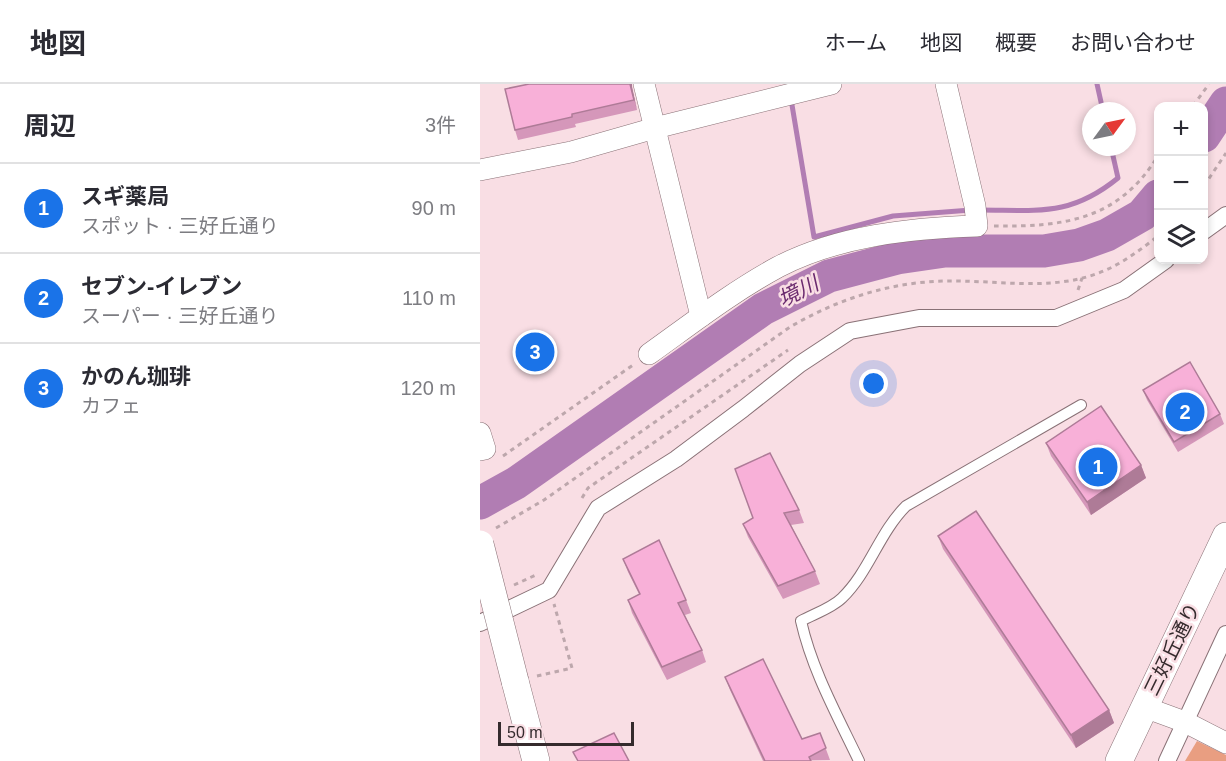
<!DOCTYPE html>
<html lang="ja">
<meta charset="utf-8">
<style>
body{margin:0;font-family:Helvetica,"Noto Sans JP",sans-serif;background:#f2f2f3;color:#2b2b33}
.controls{position:absolute;right:18px;top:18px;display:grid;overflow:hidden;border-radius:12px;box-shadow:0 3px 9px #0003}
.controls button{width:54px;height:54px;display:grid;place-items:center;padding:0;border:0;border-bottom:2px solid #e1e1e2;background:#fff;color:#2b2b33;font:30px sans-serif}
.compass{position:absolute;left:602px;top:18px;width:54px;height:54px;border-radius:50%;background:#fff;box-shadow:0 3px 9px #0003;rotate:57deg}
.scale{position:absolute;left:18px;bottom:15px;width:136px;box-sizing:border-box;padding-left:6px;border:3px solid #352b2d;border-top:0;font-size:16px;line-height:21px;white-space:nowrap;color:#352b2d;-webkit-text-stroke:4px #f9dee4;paint-order:stroke}
.you{position:absolute;left:394px;top:300px;width:21px;height:21px;margin:-15px;border:4px solid #fff;border-radius:50%;background:#1a73e8;box-shadow:0 0 0 9px #1a73e833}
.badge{display:grid;place-items:center;width:39px;height:39px;border-radius:50%;background:#1a73e8;color:#fff;font-size:20px;font-weight:700}
.pin{position:absolute;translate:-50% -50%;border:3px solid #fff;box-shadow:0 2px 6px #0006}
.list{margin:0;padding:0;list-style:none}
h2{display:flex;justify-content:space-between;align-items:center;height:78px;margin:0;padding:0 24px;font-size:26px}
h2 small{font-size:20px;font-weight:400;color:#7c7c81}
.list li{display:grid;grid-template-columns:39px 1fr auto;gap:18px;align-items:center;box-sizing:border-box;height:90px;padding:0 24px;border-top:2px solid #e1e1e2}
.list b{display:block;font-size:22px;white-space:nowrap}
.list p{margin:0;font-size:20px;white-space:nowrap;color:#7c7c81}
.list em{font-size:20px;font-style:normal;color:#7c7c81}
.icon{flex:none;width:33px;height:33px;fill:none;stroke:currentColor;stroke-width:2;stroke-linecap:round;stroke-linejoin:round}
.map{position:relative;flex:none;width:746px;height:677px;overflow:hidden}
header{display:flex;align-items:center;gap:36px;box-sizing:border-box;height:84px;padding:0 30px;background:#fff;border-bottom:2px solid #e1e1e2}
header strong{font-size:28px}
nav{display:flex;gap:33px;margin-inline-start:auto;font-size:21px}
main{display:flex}
aside{flex:1;background:#fff}
.map>svg:first-child{display:block}
.green{fill:#e99e81}
.lines{fill:none;stroke-linecap:round;stroke-linejoin:round}
.stream{stroke:#b17db3;stroke-width:5}
.river{stroke:#b17db3;stroke-width:33}
.service-casing{stroke:#897176;stroke-width:12}
.pedestrian-casing{stroke:#897176;stroke-width:18}
.minor-casing{stroke:#897176;stroke-width:22}
.tertiary-casing{stroke:#897176;stroke-width:28}
.path{stroke:#bda7ac;stroke-width:3;stroke-dasharray:4.5 4.5;stroke-linecap:butt}
.service{stroke:#fff;stroke-width:10}
.pedestrian{stroke:#fff;stroke-width:16}
.minor{stroke:#fff;stroke-width:21}
.tertiary{stroke:#fff;stroke-width:27}
.tertiary-bridge-casing{stroke:#897176;stroke-width:28;stroke-linecap:butt}
.tertiary-bridge{stroke:#fff;stroke-width:27}
.wall{fill:#d597ba}
.shaded-wall{fill:#ae7b97}
.building{fill:#f8b0d8;stroke:#ae7b97;stroke-width:1.5}
.labels{text-anchor:middle;dominant-baseline:central;stroke-width:5;stroke-linejoin:round;paint-order:stroke}
.street-label{font-size:20px;fill:#352b2d;stroke:#f9dee4}
.water-label{font-size:21px;font-style:italic;fill:#6a2a6e;stroke:#f9dee4}
</style>
<header>
<strong>地図</strong>
<nav><a>ホーム</a><a>地図</a><a>概要</a><a>お問い合わせ</a></nav>
</header>
<main>
<aside>
<h2>周辺<small>3件</small></h2>
<ul class="list">
<li><span class="badge">1</span><div><b>スギ薬局</b><p>スポット · 三好丘通り</p></div><em>90 m</em></li>
<li><span class="badge">2</span><div><b>セブン-イレブン</b><p>スーパー · 三好丘通り</p></div><em>110 m</em></li>
<li><span class="badge">3</span><div><b>かのん珈琲</b><p>カフェ</p></div><em>120 m</em></li>
</ul>
</aside>
<div class="map">
<svg width="746" height="677" viewBox="0 0 746 677">
<rect width="100%" height="100%" fill="#f9dee4"/>
<path class="green" d="M717 657 746 671V677H705Z"/>
<g class="lines">
<g class="stream">
<path d="M617 0 623 27"/>
<path d="M311 15 334 153 413 132 491 126"/>
<path d="M500 126C558 126 590 133 638 94L631 63"/>
</g>
<g class="river">
<path d="M724 52 746 19"/>
<path d="M0 419 36 399 283 225 349 192 417 174 465 167H564L599 161 627 151 662 131 678 112"/>
</g>
<defs>
<path id="service" d="M379 677C357 631 332 586 321 537 334 530 352 524 362 514 389 488 399 449 426 422L601 321"/>
<g id="pedestrian">
<path d="M724 147 746 131"/>
<path d="M0 539 69 506 118 424 196 375 263 325 320 280 370 247 439 234H576L644 206 686 176"/>
<path d="M687 677 746 550"/>
</g>
<g id="minor">
<path d="M164 0 221 232"/>
<path d="M0 86 91 68 175 44 351 0"/>
<path d="M169 270C211 240 252 208 298 183 358 152 430 144 497 142L495 122 466 0"/>
<path d="M0 349 5 365 0 366"/>
<path d="M664 623 705 638 746 659"/>
</g>
<g id="tertiary">
<path d="M35 597 56 677"/>
<path d="M639 677 746 452"/>
</g>
</defs>
<use href="#service" class="service-casing"/>
<use href="#pedestrian" class="pedestrian-casing"/>
<use href="#minor" class="minor-casing"/>
<use href="#tertiary" class="tertiary-casing"/>
<g class="path">
<path d="M713 22 729 0"/>
<path d="M724 102 746 69"/>
<path d="M514 142C585 143 638 136 678 72"/>
<path d="M598 206 602 194"/>
<path d="M23 372 153 281"/>
<path d="M102 414 108 404 308 266"/>
<path d="M16 444 64 416 310 243C358 215 410 198 466 197 515 196 569 207 616 190 639 182 659 167 678 152"/>
<path d="M34 501 58 490"/>
<path d="M57 592 92 584 74 520"/>
</g>
<use href="#service" class="service"/>
<use href="#pedestrian" class="pedestrian"/>
<use href="#minor" class="minor"/>
<use href="#tertiary" class="tertiary"/>
<defs>
<path id="tertiary-bridge" d="M0 460 35 597"/>
</defs>
<use href="#tertiary-bridge" class="tertiary-bridge-casing"/>
<use href="#tertiary-bridge" class="tertiary-bridge"/>
</g>
<g class="wall">
<path d="M49 0H152V3L157 26 95 40 96 43 38 56 35 46Z"/>
<path d="M663 306 740 330 744 340 698 368 667 316Z"/>
<path d="M566 359 661 381 666 394 611 431 571 372Z"/>
<path d="M319 426 324 439 311 441 335 487 340 500 303 515 268 453 263 440 273 434Z"/>
<path d="M458 452 629 626 634 639 596 664 463 465Z"/>
<path d="M143 475 206 516 211 529 205 531 222 566 226 578 187 596 152 529 148 516 159 510 148 488Z"/>
<path d="M245 593 322 655 340 649 350 676 283 677 250 606Z"/>
</g>
<g class="shaded-wall">
<path d="M150 0H152V3L157 26Z"/>
<path d="M661 381 666 394 611 431 607 418Z"/>
<path d="M629 626 634 639 596 664 591 651Z"/>
</g>
<g class="building">
<path d="M49 0H150L154 16 92 30V33L35 46 25 5Z"/>
<path d="M710 278 740 330 694 358 663 306Z"/>
<path d="M621 322 661 381 607 418 566 359Z"/>
<path d="M290 369 319 426 304 429 335 487 298 502 263 440 273 434 255 385Z"/>
<path d="M496 427 629 626 591 651 458 452Z"/>
<path d="M179 456 206 516 198 519 222 566 182 583 148 516 160 510 143 475Z"/>
<path d="M283 575 322 655 340 649 346 664 329 673 331 677H285L245 593Z"/>
<path d="M134 649 149 677H98L93 668Z"/>
</g>
<g class="labels">
<g class="street-label">
<text transform="translate(692 565) rotate(-64)">三好丘通り</text>
</g>
<g class="water-label">
<text transform="translate(318 207) rotate(-27)">境川</text>
</g>
</g>
</svg>
<div class="controls">
<button>+</button>
<button>−</button>
<button><svg class="icon" aria-label="layers" viewBox="0 0 24 24"><path d="M12 4l9 5-9 5-9-5zM3 14l9 5 9-5"/></svg></button>
</div>
<svg class="compass" viewBox="-18 -18 36 36"><path d="M0-13l5 13h-10z" fill="#e53935"/><path d="M0 13l5-13h-10z" fill="#7c7c81"/></svg>
<div class="scale">50 m</div>
<div class="you"></div>
<div class="pin badge" style="left:618px;top:383px">1</div>
<div class="pin badge" style="left:705px;top:328px">2</div>
<div class="pin badge" style="left:55px;top:268px">3</div>
</div>
</main>
